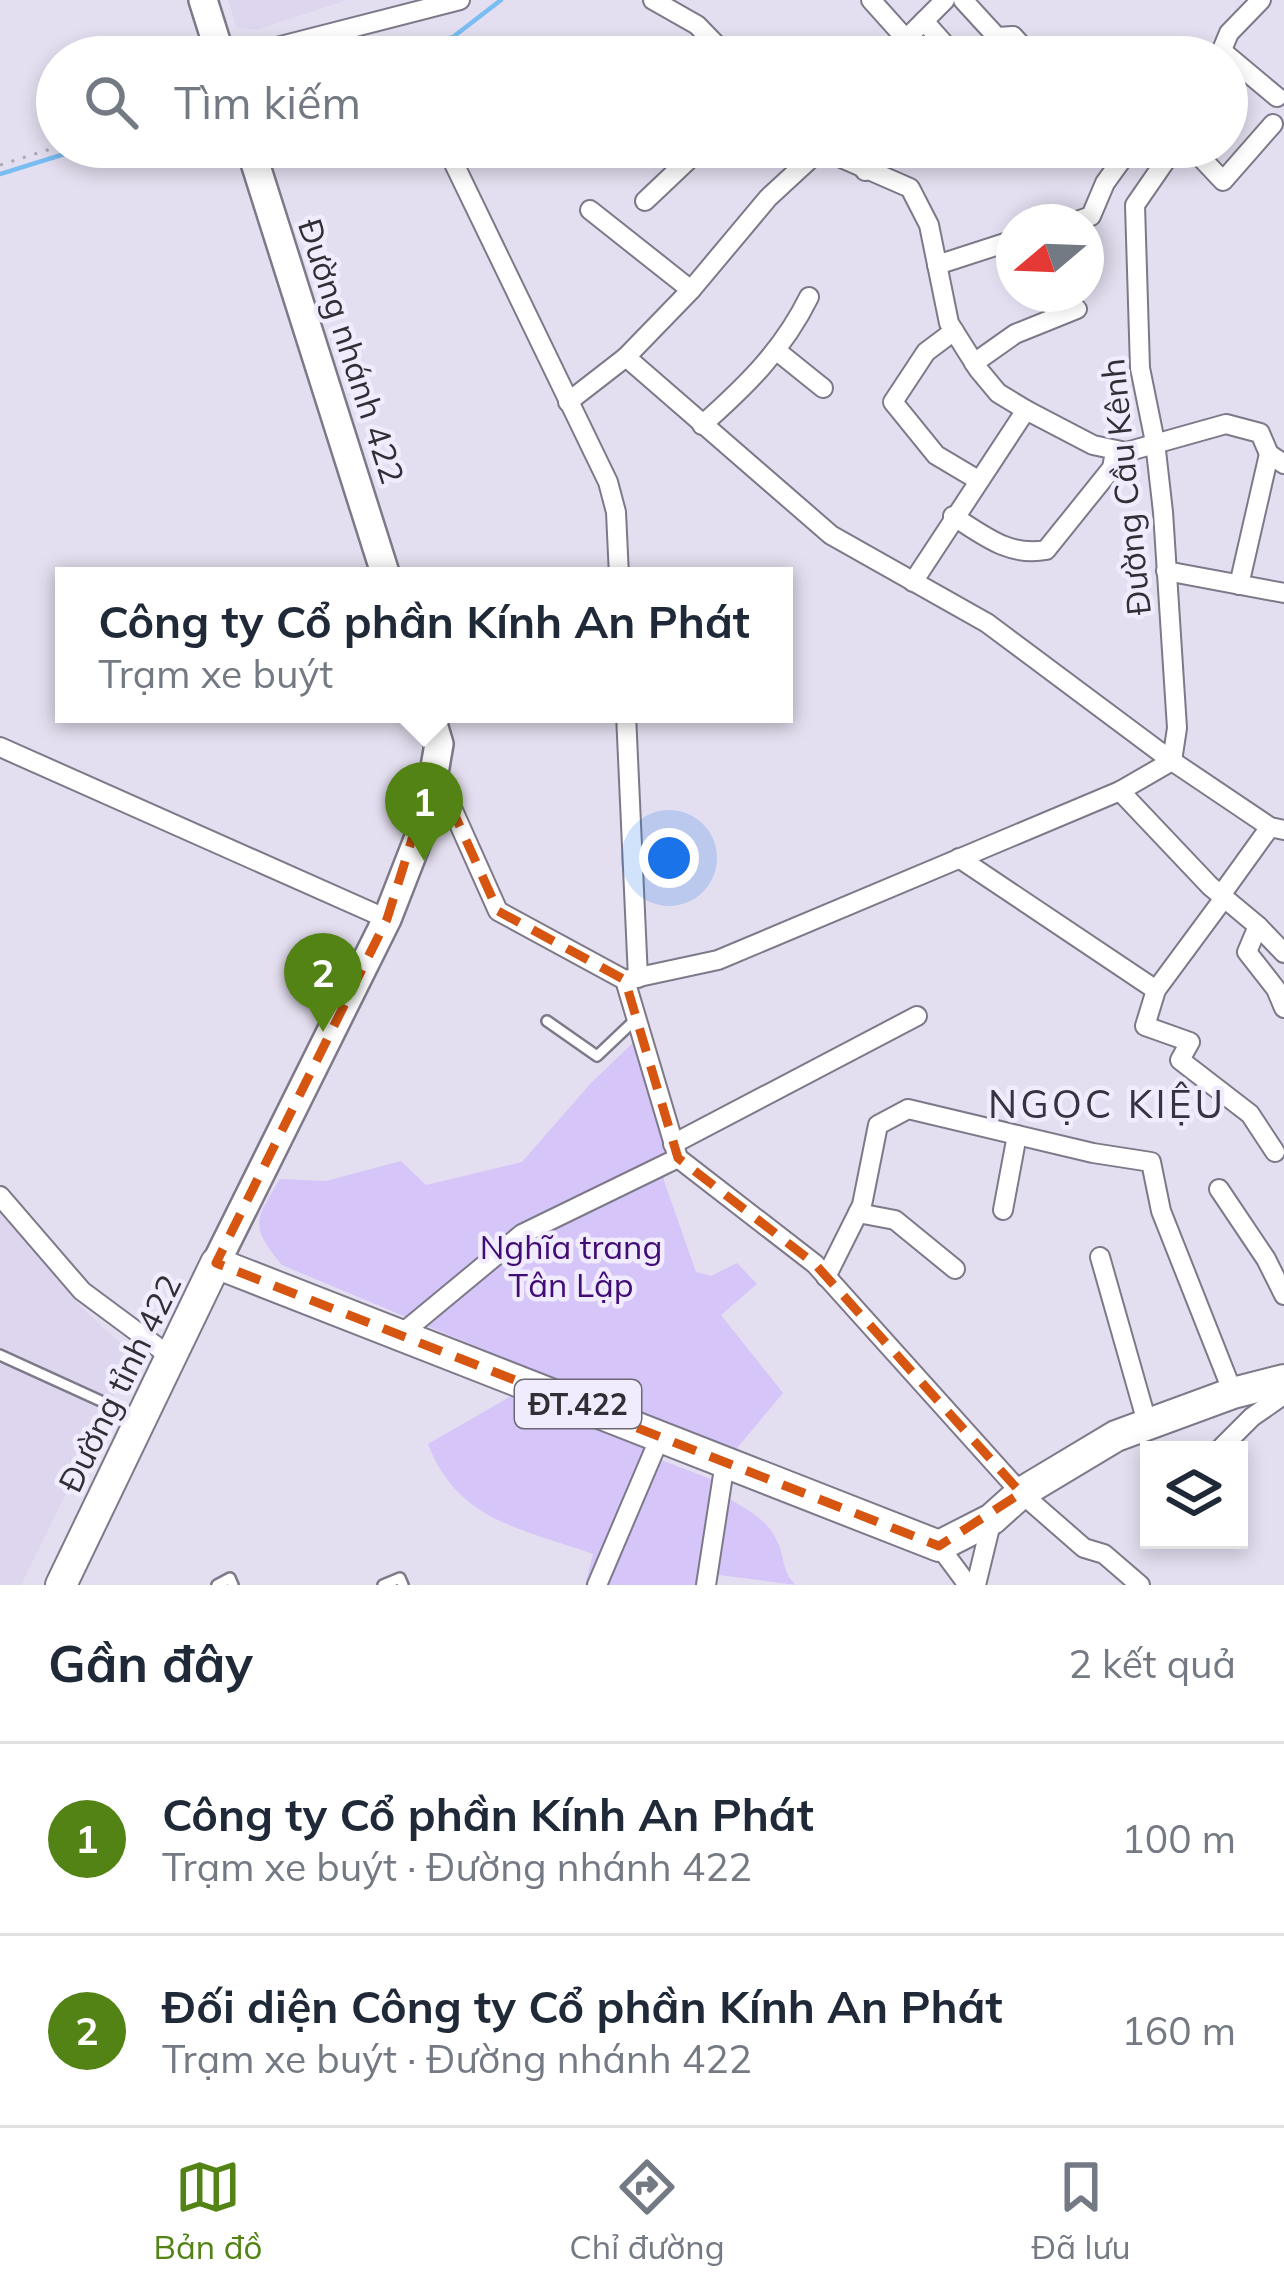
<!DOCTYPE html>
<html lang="vi">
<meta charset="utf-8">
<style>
body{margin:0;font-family:Mulish,sans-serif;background:#f6f6f7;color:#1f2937}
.controls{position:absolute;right:36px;bottom:36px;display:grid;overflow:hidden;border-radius:0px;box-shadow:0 6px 18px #0003}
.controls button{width:108px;height:108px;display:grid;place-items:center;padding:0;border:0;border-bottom:3px solid #e0e1e3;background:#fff;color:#1f2937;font:60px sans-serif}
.compass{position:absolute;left:996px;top:204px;width:108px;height:108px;border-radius:50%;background:#fff;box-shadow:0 6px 18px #0003;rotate:251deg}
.you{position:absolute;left:669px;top:858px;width:42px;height:42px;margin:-30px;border:9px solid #fff;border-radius:50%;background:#1a73e8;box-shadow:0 0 0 18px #1a73e833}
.badge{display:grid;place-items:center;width:78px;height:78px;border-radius:50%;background:#538314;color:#fff;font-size:39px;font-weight:700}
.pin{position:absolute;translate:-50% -99px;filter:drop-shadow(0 3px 6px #0008)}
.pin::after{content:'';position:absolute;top:63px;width:42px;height:36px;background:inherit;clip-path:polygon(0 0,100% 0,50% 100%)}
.popup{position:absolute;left:55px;top:567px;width:738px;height:156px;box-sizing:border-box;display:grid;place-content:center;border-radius:0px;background:#fff;filter:drop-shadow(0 3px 9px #0005);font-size:39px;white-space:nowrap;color:#747a83}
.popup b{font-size:45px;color:#1f2937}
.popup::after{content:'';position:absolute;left:50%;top:100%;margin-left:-24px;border:24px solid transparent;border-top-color:#fff}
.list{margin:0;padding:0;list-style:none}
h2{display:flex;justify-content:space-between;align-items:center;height:156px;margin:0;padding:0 48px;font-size:51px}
h2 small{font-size:39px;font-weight:400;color:#747a83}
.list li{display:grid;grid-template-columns:78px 1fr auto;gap:36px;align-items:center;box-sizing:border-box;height:192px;padding:0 48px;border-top:3px solid #e0e1e3}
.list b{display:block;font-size:45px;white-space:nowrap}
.list p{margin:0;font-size:39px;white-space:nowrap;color:#747a83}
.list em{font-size:39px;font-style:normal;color:#747a83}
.icon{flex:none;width:66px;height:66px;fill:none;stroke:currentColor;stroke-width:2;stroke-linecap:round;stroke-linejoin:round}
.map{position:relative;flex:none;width:1284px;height:1585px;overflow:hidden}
.search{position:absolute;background:#fff;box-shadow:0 6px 18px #0003;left:36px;right:36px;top:36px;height:132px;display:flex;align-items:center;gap:30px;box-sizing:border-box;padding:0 42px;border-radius:66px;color:#747a83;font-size:45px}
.sheet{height:540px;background:#fff}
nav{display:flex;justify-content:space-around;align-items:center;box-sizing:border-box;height:168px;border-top:3px solid #e0e1e3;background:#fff;font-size:33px;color:#747a83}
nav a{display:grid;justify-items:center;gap:6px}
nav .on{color:#538314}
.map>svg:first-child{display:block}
.built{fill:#ded6ef}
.green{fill:#d5c5f8}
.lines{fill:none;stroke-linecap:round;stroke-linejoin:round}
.stream{stroke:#7abdf2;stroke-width:4.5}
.lane-casing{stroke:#7d7988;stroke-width:14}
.street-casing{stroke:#7d7988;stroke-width:22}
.secondary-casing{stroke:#7d7988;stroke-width:32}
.primary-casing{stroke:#7d7988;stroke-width:34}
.path{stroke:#aba7b4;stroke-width:3;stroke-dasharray:3 9;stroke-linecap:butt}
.lane{stroke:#fff;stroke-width:9}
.street{stroke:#fff;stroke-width:18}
.secondary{stroke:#fff;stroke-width:27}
.primary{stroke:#fff;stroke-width:30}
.marked{fill:none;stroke:#d65510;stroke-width:9;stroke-dasharray:24 15;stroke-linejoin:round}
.labels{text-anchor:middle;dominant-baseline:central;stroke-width:9;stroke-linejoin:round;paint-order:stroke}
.shield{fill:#f1ecfd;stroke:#6b6872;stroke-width:3}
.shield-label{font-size:30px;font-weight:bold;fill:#312f36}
.street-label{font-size:33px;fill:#312f36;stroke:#f1ecfd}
.park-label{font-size:33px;fill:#410c75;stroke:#f1ecfd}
.quarter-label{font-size:39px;letter-spacing:3px;fill:#373340;stroke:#f1ecfd}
</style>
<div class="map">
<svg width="1284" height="1585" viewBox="0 0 1284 1585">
<rect width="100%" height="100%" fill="#e4dff0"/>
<g class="built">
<path d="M228 0H347L256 30 236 27Z"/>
<path d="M0 1212 79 1305 134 1356 21 1585H0Z"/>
</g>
<g class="green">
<path d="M638 1038 665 1132 664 1181 696 1272 711 1276 737 1263 757 1284 721 1315 783 1393 732 1454 282 1265C250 1226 254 1221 280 1179L326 1181 401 1161 426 1185 522 1162 590 1084Z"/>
<path d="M520 1391 645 1447 648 1455 732 1487 729 1499C752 1512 771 1522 780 1548 785 1564 783 1572 796 1585L719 1575 716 1585H585L593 1554C523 1529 457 1521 428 1444Z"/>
</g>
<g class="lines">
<g class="stream">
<path d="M383 57 453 37 501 0"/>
<path d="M0 174 87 147"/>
</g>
<defs>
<g id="lane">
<path d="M547 1021 597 1056 636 1019"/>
<path d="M0 1355 136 1417"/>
<path d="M217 1585 230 1578 233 1585"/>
<path d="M383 1585 400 1578 403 1585"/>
</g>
<g id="street">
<path d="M653 0 697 25 728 57"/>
<path d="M871 0 906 39"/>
<path d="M963 0 997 37 1013 36 1032 57"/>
<path d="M924 21 956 57"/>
<path d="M1222 51 1277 97"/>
<path d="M238 57 460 0"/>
<path d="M894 57 906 39 945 0"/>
<path d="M1219 57 1229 33 1261 0"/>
<path d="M446 147 608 482 616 512 619 576"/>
<path d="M816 147 910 188 929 225 949 323 978 369 998 393 1026 410 1093 445 1126 452 1226 424 1260 433 1269 454 1284 464"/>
<path d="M1191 147 1223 181 1273 124"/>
<path d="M865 171 884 147"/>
<path d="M645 201 702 147"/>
<path d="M590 210 691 290"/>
<path d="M1074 222 1091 216 1105 183 1131 147"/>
<path d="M937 265 1014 240"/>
<path d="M954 331 926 352 893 402 936 455 978 480"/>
<path d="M777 351 823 388"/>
<path d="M626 357 831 535 987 623 1172 761 1270 827 1284 830"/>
<path d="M974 363 1015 334 1077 309"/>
<path d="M568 402 626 357 691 290 768 198 820 150"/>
<path d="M702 425C746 386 783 350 809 297"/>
<path d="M953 516C983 535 1009 557 1046 550L1112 468 1115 452"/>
<path d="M1166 571 1284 593"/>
<path d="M913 582 1026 410"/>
<path d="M1239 585 1269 454"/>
<path d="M626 714 638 978"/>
<path d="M0 747 387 919"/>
<path d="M1172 761 1177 728 1163 512 1155 442 1140 368 1135 205 1175 147"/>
<path d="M435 770 498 911 625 980 678 1158 815 1264 1021 1493 1084 1548 1104 1554 1140 1585"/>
<path d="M1120 791 1210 886 1258 926 1247 952 1276 989 1284 1008"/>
<path d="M959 858 1156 990"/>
<path d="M1221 895 1270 827"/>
<path d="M1224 898 1156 990 1145 1026 1190 1042 1180 1060 1250 1114 1275 1152"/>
<path d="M1258 926 1284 953"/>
<path d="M625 980 718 960 1120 791 1172 761"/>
<path d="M673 1144 917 1016"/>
<path d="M1219 1189 1266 1259 1284 1295"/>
<path d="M0 1196 82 1291 171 1357"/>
<path d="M1003 1210 1017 1135"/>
<path d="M858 1213 895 1220 955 1269"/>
<path d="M1100 1257 1148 1426"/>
<path d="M826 1277 862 1205 878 1125 908 1109 1093 1153 1151 1162 1161 1211 1233 1393"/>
<path d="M400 1335 522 1234 678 1158"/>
<path d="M1219 1450 1252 1417 1282 1396"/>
<path d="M939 1546 968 1585"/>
<path d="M597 1585 660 1437"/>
<path d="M706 1585 725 1462"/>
<path d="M976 1585 992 1519"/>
</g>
<g id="secondary">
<path d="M203 0 221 57"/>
<path d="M250 147 386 576"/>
<path d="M216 1263 387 919 426 819 439 744 430 714"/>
</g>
<path id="primary" d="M61 1585 216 1263 939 1546 992 1519 1021 1493 1116 1436 1233 1393 1284 1380"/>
</defs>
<use href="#lane" class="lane-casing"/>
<use href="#street" class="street-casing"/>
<use href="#secondary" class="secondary-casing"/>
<use href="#primary" class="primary-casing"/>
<path class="path" d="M0 165 57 147"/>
<use href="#lane" class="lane"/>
<use href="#street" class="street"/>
<use href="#secondary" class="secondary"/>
<use href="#primary" class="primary"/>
</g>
<path class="marked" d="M434 769 498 911 625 980 678 1158 815 1264 1021 1493 939 1546 216 1263 387 919Z"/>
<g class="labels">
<rect class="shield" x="515" y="1380" width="126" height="48" rx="9"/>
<g class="shield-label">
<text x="578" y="1404">ĐT.422</text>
</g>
<g class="street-label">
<text transform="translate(352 351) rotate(72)">Đường nhánh 422</text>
<text transform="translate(1125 487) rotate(-96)">Đường Cầu Kênh</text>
<text transform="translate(119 1383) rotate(-64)">Đường tỉnh 422</text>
</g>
<g class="park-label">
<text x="571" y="1246">Nghĩa trang<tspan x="571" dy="38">Tân Lập</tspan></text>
</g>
<g class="quarter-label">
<text x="1107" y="1103">NGỌC KIỆU</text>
</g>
</g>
</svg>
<div class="controls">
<button><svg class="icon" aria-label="layers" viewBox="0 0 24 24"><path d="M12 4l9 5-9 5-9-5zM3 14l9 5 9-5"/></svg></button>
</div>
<svg class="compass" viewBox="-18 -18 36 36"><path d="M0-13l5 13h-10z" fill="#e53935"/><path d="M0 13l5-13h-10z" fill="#747a83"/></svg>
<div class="you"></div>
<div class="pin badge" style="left:424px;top:861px">1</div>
<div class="popup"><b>Công ty Cổ phần Kính An Phát</b>Trạm xe buýt</div>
<div class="pin badge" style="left:323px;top:1032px">2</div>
<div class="search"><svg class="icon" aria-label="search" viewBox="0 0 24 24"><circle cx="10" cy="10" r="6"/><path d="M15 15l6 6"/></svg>Tìm kiếm</div>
</div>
<section class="sheet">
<h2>Gần đây<small>2 kết quả</small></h2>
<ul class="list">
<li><span class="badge">1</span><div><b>Công ty Cổ phần Kính An Phát</b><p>Trạm xe buýt · Đường nhánh 422</p></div><em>100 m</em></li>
<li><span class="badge">2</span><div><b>Đối diện Công ty Cổ phần Kính An Phát</b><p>Trạm xe buýt · Đường nhánh 422</p></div><em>160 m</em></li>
</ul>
</section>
<nav>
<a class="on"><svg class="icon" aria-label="map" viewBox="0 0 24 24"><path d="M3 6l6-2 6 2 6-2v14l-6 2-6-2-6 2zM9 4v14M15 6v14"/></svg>Bản đồ</a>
<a><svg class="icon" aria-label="directions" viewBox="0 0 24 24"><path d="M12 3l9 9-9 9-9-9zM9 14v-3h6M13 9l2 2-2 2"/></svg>Chỉ đường</a>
<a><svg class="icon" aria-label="saved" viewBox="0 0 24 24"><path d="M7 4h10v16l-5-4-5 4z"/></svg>Đã lưu</a>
</nav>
